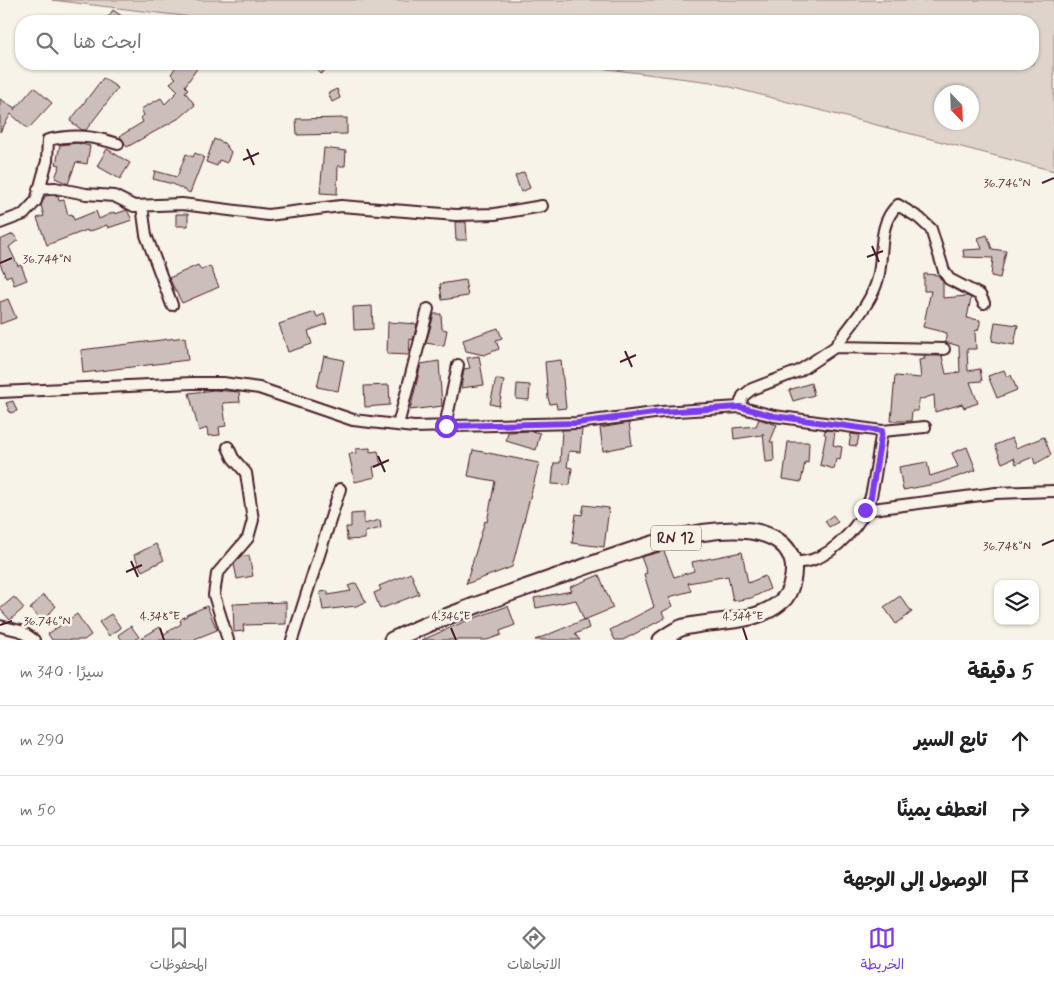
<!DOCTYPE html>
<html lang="ar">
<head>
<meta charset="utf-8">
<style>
  body { margin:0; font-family:Mynerve,"Playpen Sans Arabic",sans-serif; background:#f2f2f2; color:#202124; direction:rtl }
  .controls { position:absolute; right:15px; bottom:15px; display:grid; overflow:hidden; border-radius:10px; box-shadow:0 1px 4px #0004 }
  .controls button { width:45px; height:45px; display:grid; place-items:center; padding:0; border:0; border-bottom:1px solid #e0e0e0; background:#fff; color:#202124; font:25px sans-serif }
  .compass { position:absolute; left:934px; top:85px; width:45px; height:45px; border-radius:50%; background:#fff; box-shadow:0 1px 4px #0004; rotate:157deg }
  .stop { position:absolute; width:15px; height:15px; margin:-11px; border:4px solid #7c3aed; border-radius:50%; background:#fff }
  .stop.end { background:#7c3aed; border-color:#fff; box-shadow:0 1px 5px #0008 }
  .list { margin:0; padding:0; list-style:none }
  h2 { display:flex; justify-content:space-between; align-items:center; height:65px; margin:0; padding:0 20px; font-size:21px }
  h2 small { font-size:16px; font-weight:400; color:#757577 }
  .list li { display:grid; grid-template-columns:32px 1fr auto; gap:15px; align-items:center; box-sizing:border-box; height:70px; padding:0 20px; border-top:1px solid #e0e0e0 }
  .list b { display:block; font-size:19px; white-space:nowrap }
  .list em { font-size:16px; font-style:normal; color:#757577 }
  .icon { flex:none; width:28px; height:28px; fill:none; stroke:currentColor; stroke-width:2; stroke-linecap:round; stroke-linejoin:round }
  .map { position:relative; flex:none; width:1054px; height:640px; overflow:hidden; direction:ltr }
  .search { position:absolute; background:#fff; box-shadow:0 1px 4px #0004; left:15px; right:15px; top:15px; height:55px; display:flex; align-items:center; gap:12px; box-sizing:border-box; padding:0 18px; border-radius:20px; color:#757577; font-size:19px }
  .sheet { height:275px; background:#fff }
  nav { display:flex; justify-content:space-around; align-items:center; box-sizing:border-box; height:70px; border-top:1px solid #e0e0e0; background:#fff; font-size:14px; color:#757577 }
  nav a { display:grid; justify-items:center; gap:2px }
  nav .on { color:#7c3aed }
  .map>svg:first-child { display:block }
  .green { fill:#ded4cc; stroke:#947a7c; fill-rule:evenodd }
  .building { fill:#ccbfb9; stroke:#4a1f2b }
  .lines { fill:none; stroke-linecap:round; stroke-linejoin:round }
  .minor-casing { stroke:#4a1f2b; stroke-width:14 }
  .primary-casing { stroke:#4a1f2b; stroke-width:19 }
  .minor { stroke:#f7f3e8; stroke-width:10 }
  .primary { stroke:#f7f3e8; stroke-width:15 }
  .route { stroke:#7c3aed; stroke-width:6 }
  .ticks { fill:none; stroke:#4a1f2b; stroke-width:2 }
  .labels { text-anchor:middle; stroke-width:5; stroke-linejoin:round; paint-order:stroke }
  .shield { fill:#f7f3e8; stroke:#7e5f64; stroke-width:1 }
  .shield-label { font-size:15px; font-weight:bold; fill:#4a1f2b }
  .ticks-label { font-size:12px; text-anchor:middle; fill:#4a1f2b; stroke:#f7f3e8; stroke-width:5; stroke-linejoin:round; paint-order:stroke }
</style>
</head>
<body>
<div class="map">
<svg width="1054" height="640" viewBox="0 0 1054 640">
  <rect width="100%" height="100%" fill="#f7f3e8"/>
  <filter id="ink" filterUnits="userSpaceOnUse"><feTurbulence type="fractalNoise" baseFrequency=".02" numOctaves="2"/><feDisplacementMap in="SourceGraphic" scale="10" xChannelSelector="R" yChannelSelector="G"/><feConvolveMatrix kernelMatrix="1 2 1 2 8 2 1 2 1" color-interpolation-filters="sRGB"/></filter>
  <g filter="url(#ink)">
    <path class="green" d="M52,0H1054V171L711,82L567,64H1033V21H224ZM942,92H972V122H942Z"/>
    <path class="building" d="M113,10L129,21H105Z
      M178,64H192L198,67L185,86L188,89L185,92L195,105L181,117L127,147L120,136L143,122L141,118L144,115L141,109L161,98L165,104L178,91L170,83L176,78L171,74Z
      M313,64H335L320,74Z
      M103,78L118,88L86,130H82L70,121Z
      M34,87L52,103L28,129L11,114L0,132V99L15,108L14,110Z
      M337,89L340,98L332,102L328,93Z
      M347,118V134L297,135L296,119Z
      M214,139L224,143L231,152L227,163L219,160L217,166L206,162Z
      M77,143L90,146L87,164L76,162L68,184L55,178L60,165L56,164L60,145Z
      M324,148L346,151L345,166H338L337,194L320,193Z
      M107,149L130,163L120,179L97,166Z
      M195,153L204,157L190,193L173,184L153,179L155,171L177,177L186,154L193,157Z
      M524,172L530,188L521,192L515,176Z
      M55,195L58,196L59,201L64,200L68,215L72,214L74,220L96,211L99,219L114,212L115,214L127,210L132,220L108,228L107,225L88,232L87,230L47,245L37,218L44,216L41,205L45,196Z
      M176,214H188V226H176Z
      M455,222H466L467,240H456Z
      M13,234L18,240L9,247L18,266L21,265L27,280L14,285L11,275L6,277L0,264V240Z
      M987,235L992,249L1006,251L1000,278L991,276L993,258L964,257L963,250L982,249L978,238Z
      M198,265L201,270L210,266L219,287L182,303L169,278Z
      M924,274L938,275L943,282V298L967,296L971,298L967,318L980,320V324L978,330L975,331L976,349H967L968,371L980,369L982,381L970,382L978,403L964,408L962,404L935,412L934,395L919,400L918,411H912L911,421H891L895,376L921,378L919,360L925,359L924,356H942L946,374L960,372L959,346L945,342L947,333L923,327L931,291H924Z
      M465,280L468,296L442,300L440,284Z
      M8,299L16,318L0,324V302Z
      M372,306L373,329L354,330L353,307Z
      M315,312L317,317L324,314L327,324L308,331L312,344L288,352L279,324Z
      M434,314H441L442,329L447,330L444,346L426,343Z
      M388,322L417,324L413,340L410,339L409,355L387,354Z
      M995,322L1018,325L1014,345L992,341Z
      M498,328L502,338L496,340L499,349L484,355L466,351L463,340Z
      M185,337L188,360L83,373L81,350Z
      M324,356L344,360L338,391L317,387Z
      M479,356L484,385L461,388L464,369L470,368L467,358Z
      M561,360L566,408L557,409L556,403L550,404L548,398L545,362Z
      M439,361L442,406L410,410L421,364Z
      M1004,370L1007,377L1011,375L1017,390L997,398L988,376Z
      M496,379L504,381L499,406L490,404Z
      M811,383L814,395L793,401L789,390Z
      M517,384L530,385L529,400L516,399Z
      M389,385L390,405L365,407L364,386Z
      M214,390L239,392L240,402L223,403L226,426L219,427L220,435L208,436L207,428L199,431L189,393Z
      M13,401L17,411L10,413L6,403Z
      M759,419L777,425L770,442H773L774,461L766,462L763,433L762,435L734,439L733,428L756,426Z
      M629,423L632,445L603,451L600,428Z
      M582,429L580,452L569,451L567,467L572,468L570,485L552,484L554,463H560L562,430Z
      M825,430L835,431L833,445L842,447L840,460L836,459L834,469L820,465L826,435L824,434Z
      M531,431L540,433L536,450L506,441L508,432Z
      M851,434L859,435L857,446L849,445Z
      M1044,437L1051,455L1035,464L1033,457L1016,464L1014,458L1002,463L995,445L1012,438L1016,448Z
      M788,442H809L808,463L805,462L801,482L783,479Z
      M967,447L976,470L940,483L903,490L899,467L927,462L930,476L958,467L952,453Z
      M370,448V452L378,451L381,465L373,467L375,477L355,482L349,454L356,453V449Z
      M473,450L539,463L512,567L466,584L485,521L487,522L495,481L468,476Z
      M584,505L609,508L604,547L572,543L576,514L582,515Z
      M364,513V524L380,520L381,528L365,532V539L347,540L346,527H351V514Z
      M833,515L838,522L829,527L825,521Z
      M156,544L164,560L142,571L134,555Z
      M664,551L674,577L694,571L692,562L742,552L748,583L765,576L770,589L751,598L733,601L728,576L688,583L691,591L669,597L673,606L662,612L665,618L623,640H615L610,630L654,607L644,574L647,573L641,557Z
      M249,555L253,576L237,579L234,564L241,557Z
      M411,573L419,594L380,609L374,593L381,590L379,586Z
      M599,575L613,608L584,620L576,600L536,608L534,598L572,591L570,587Z
      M356,583L366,602L356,606L323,610L320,592L328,591V595L351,591L348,586Z
      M43,595L56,606L43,621L30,609Z
      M900,596L912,612L896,624L884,607Z
      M14,597L24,608L10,620L0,609Z
      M286,602V624L243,625L244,631L234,632L233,604Z
      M207,606L217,630L192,640H138L160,627L164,634L181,624L180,619L187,616L186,615Z
      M508,606L515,625L500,631L501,635L487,640H422L466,621Z
      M77,614L91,635L84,640H52L48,634Z
      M111,614L121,628L109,636L99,622Z
      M586,619L589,628L575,634L580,640H535Z
      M131,626L139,637L135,640H122L118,635Z"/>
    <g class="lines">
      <defs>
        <path id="minor" d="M38,189L55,188L86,194L114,196L134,206L182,204L268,215L341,206L456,215L495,214L542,206
          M142,206L146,235L172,305
          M0,223L24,214L36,201L47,161L48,140C74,134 93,136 118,144
          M835,347C849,327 872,303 878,278C884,255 877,223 898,205L919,218L931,229L944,271L949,279L980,295L984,303
          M0,392L192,383H223L259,388L353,420L414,427L577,423L662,412L739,407L774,416L882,431L925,427
          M739,407L743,396L752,389L799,371L835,347L944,349
          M398,425L428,309
          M445,426L458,365
          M228,447L233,458L246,473L253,520L248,538L217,574L214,595L228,640
          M865,510L996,493L1054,491
          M792,563C799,562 806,562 812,560C837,552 864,521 871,496C876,475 878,452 882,431
          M0,626L21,631L34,640
          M292,640L340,489"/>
        <path id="primary" d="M392,640C448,614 507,594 565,574C618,555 695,524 751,531C770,534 789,543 793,563C795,575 791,593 782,601C755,625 716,619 684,627C677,629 668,635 661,640"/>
      </defs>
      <use href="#minor" class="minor-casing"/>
      <use href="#primary" class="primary-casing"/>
      <use href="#minor" class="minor"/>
      <use href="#primary" class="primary"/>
    </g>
  </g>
  <g class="lines" filter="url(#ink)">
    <path class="route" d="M446,426L577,423L662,412L740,407L774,416L882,431L871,497L865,510"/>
  </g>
  <path class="ticks" d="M247,149L254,165M243,160L259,153M1042,183L1054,178M872,246L879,262M867,257L883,251M0,263L12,258M625,351L632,367M620,362L636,355M378,456L385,472M373,467L389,460M1042,545L1054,540M131,561L138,577M126,572L142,565M0,625L12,621M160,628L164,640M451,628L456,640M743,628L747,640"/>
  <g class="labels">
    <rect class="shield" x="651" y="525.5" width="50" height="25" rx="4"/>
    <g class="shield-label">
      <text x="676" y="543">RN 12</text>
    </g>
  </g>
  <g class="ticks-label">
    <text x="1007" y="187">36.746°N</text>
    <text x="47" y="263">36.744°N</text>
    <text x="1007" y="550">36.748°N</text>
    <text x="160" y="620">4.348°E</text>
    <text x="451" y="620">4.346°E</text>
    <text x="743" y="620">4.344°E</text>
    <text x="47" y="625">36.746°N</text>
  </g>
</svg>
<div class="controls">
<button><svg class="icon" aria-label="layers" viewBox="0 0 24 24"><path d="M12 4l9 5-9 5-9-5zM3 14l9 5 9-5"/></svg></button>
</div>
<svg class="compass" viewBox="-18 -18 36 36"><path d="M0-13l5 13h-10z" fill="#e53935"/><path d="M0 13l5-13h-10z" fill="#757577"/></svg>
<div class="stop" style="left:446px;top:426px"></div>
<div class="stop end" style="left:865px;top:510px"></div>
<div class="search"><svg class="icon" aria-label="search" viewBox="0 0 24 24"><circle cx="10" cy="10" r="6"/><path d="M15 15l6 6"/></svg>ابحث هنا</div>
</div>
<section class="sheet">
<h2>5 دقيقة<small>سيرًا · 340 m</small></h2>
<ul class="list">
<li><svg class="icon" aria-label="ahead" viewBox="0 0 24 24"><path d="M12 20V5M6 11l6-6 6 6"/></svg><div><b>تابع السير</b></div><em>290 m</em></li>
<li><svg class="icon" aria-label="right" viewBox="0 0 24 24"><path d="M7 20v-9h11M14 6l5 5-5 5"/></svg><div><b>انعطف يمينًا</b></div><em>50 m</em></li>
<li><svg class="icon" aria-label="arrive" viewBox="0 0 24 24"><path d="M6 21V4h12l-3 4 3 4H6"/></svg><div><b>الوصول إلى الوجهة</b></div></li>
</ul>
</section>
<nav>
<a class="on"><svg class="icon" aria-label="map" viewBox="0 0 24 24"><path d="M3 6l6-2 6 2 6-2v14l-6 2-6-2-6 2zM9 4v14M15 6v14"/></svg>الخريطة</a>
<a><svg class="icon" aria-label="directions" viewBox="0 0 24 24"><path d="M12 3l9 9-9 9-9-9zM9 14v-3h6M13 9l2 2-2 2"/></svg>الاتجاهات</a>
<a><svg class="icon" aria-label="saved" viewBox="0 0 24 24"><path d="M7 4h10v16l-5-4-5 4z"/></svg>المحفوظات</a>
</nav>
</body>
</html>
